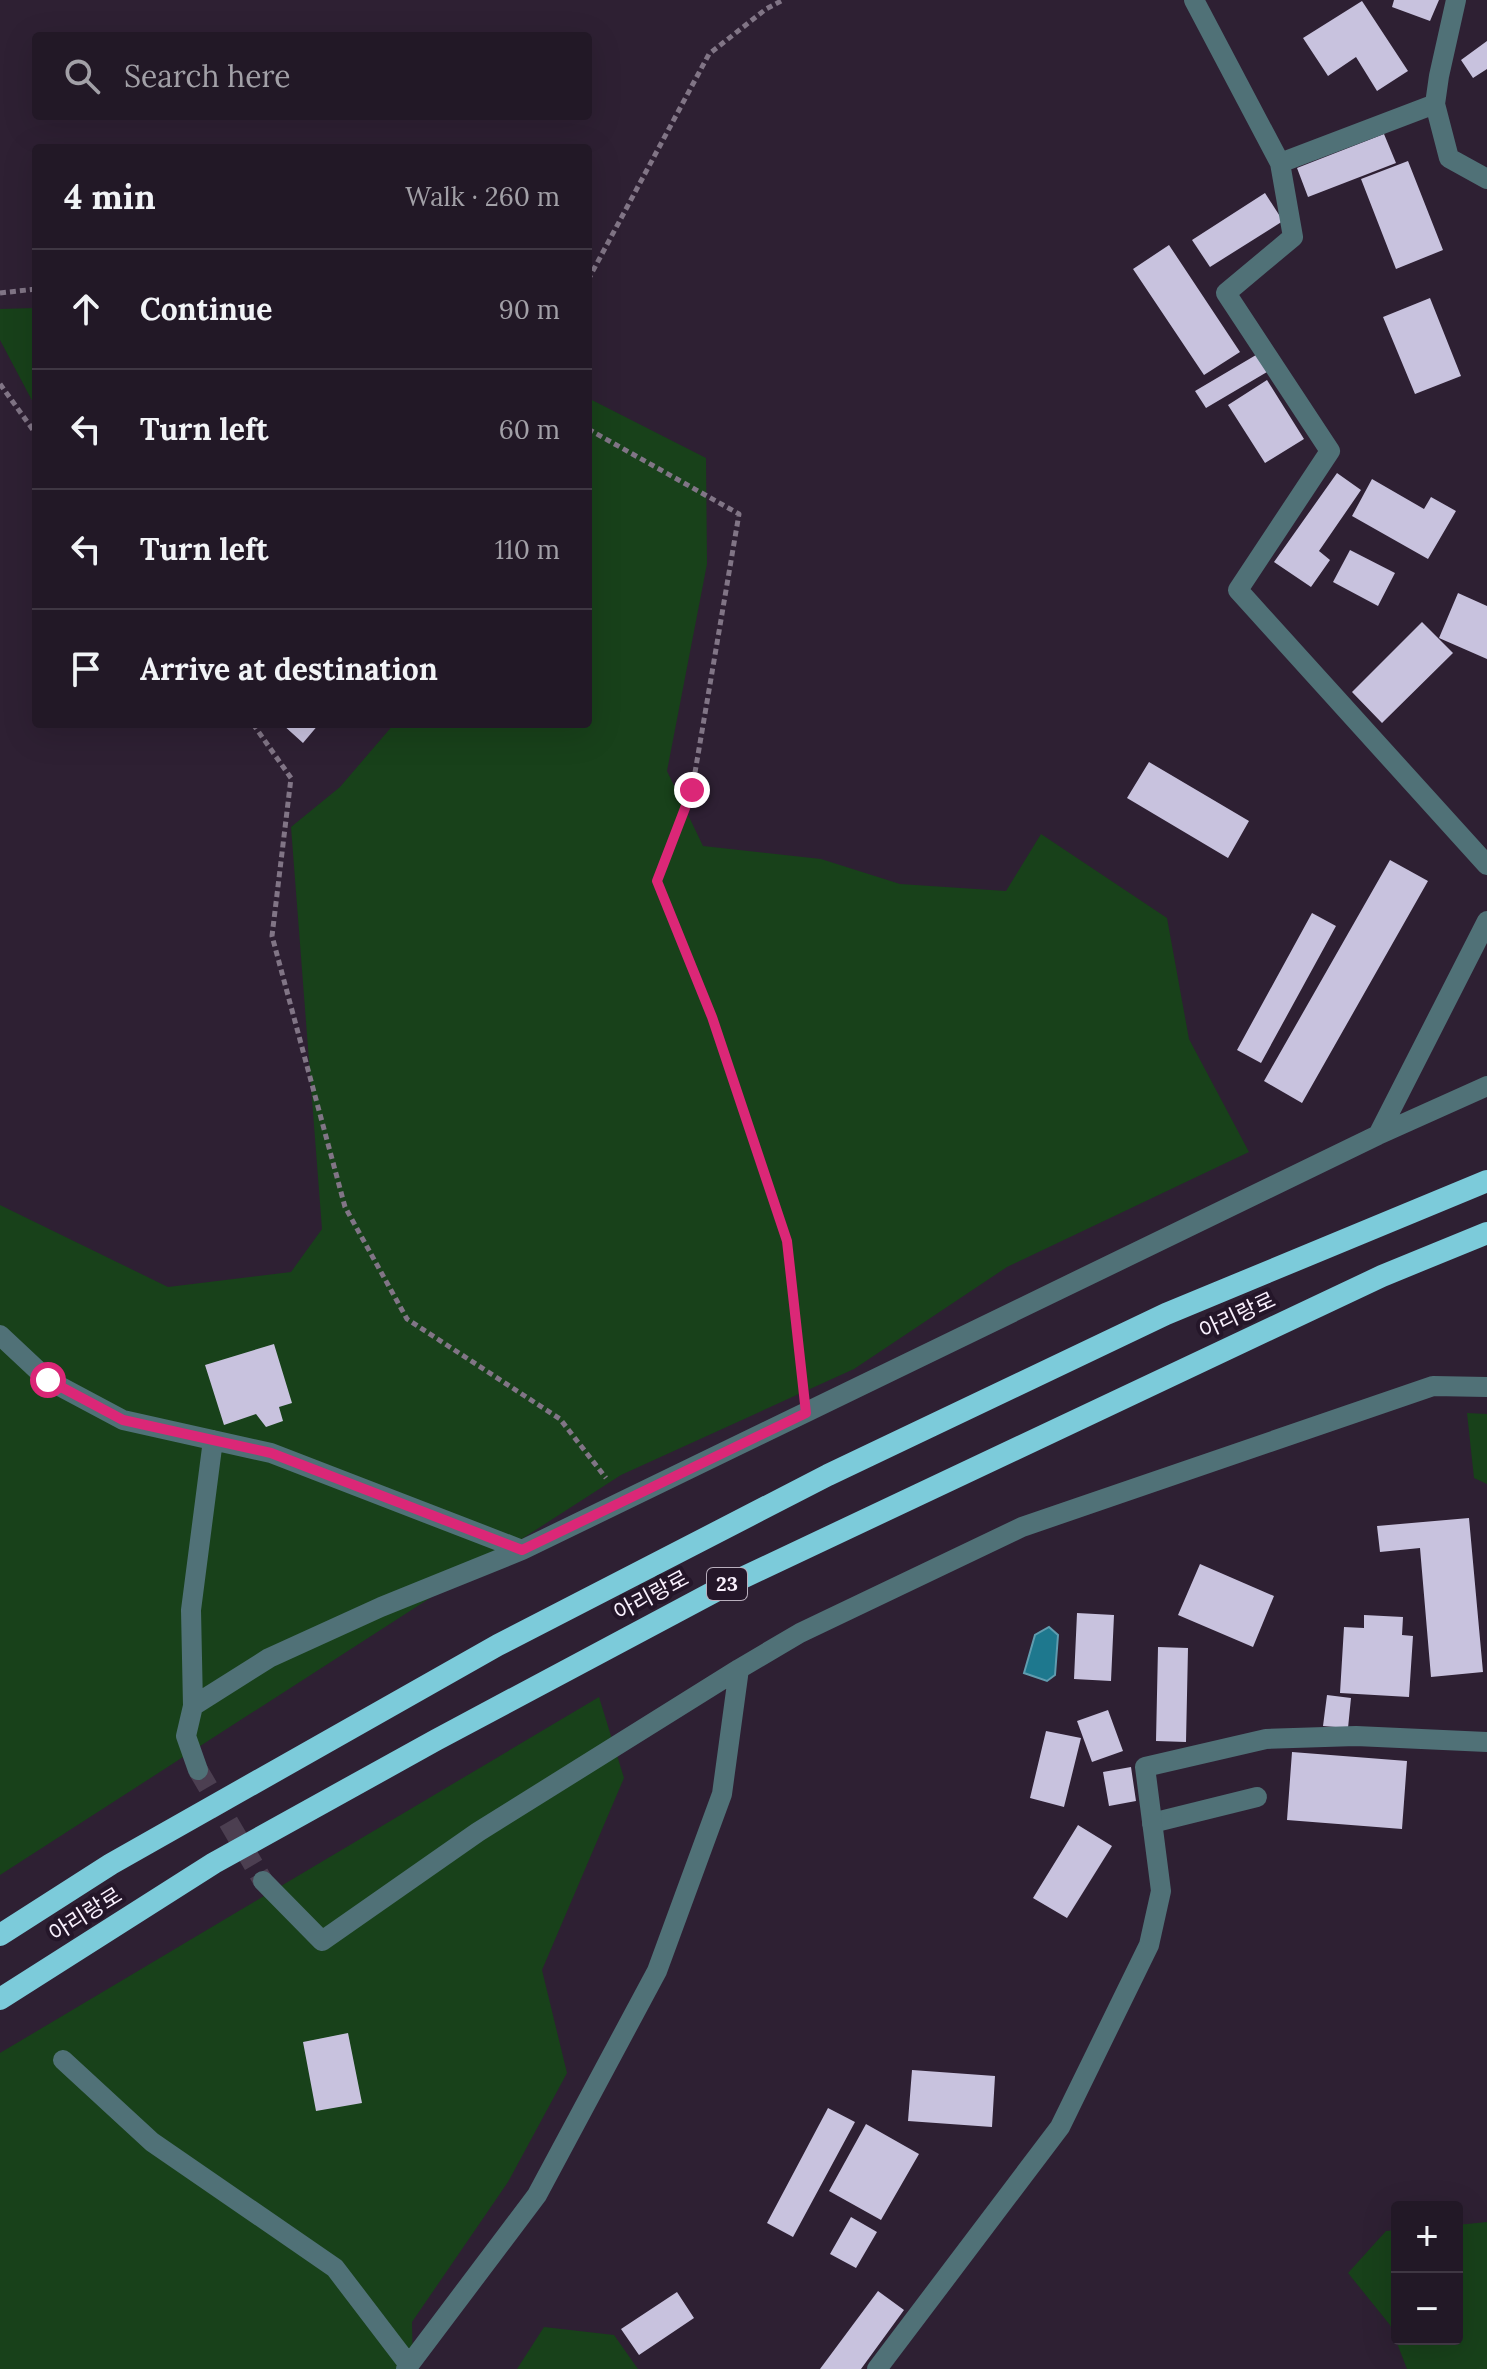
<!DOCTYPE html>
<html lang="en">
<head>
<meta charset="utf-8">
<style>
  body { margin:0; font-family:Lora,"Noto Sans KR",serif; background:#2a212e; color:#f1f3f6 }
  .controls { position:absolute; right:24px; bottom:24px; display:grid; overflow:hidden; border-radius:8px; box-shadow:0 8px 32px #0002 }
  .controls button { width:72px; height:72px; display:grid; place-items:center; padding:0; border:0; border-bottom:2px solid #3f3743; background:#221826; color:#f1f3f6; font:40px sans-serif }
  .stop { position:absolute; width:24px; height:24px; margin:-18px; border:6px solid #db2777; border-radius:50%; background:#fff }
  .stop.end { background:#db2777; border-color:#fff; box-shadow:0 2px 8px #0008 }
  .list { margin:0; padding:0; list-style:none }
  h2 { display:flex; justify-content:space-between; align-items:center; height:104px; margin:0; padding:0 32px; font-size:34px }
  h2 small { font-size:26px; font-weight:400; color:#a2a0a7 }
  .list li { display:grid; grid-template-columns:52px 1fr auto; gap:24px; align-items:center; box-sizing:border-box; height:120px; padding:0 32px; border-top:2px solid #3f3743 }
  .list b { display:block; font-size:30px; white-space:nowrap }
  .list em { font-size:26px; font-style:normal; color:#a2a0a7 }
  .icon { flex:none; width:44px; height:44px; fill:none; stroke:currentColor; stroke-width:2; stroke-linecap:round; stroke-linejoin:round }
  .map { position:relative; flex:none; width:1487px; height:2369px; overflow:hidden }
  .search { position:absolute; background:#221826; box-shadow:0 8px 32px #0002; left:32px; top:32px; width:560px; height:88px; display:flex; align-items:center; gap:20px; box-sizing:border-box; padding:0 28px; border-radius:8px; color:#a2a0a7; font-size:30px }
  .panel { position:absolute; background:#221826; box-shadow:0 8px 32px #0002; left:32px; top:144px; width:560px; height:584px; border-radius:8px }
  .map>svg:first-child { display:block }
  .green { fill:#18411a }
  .water { fill:#1e788e; stroke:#609caf; stroke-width:2 }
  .building { fill:#c8c2de }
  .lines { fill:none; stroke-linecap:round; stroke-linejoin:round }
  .minor-tunnel { stroke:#4c3f51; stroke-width:20; stroke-dasharray:20 10; stroke-linecap:butt }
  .path { stroke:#817586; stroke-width:5; stroke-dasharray:6 4; stroke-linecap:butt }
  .service { stroke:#507177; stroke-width:20 }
  .minor { stroke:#507177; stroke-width:20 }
  .trunk { stroke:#7ccbda; stroke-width:22 }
  .route { stroke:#db2777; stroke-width:10 }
  .labels { text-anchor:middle; stroke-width:8; stroke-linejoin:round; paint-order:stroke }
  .shield { fill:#241629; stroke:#b9afbd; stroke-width:2 }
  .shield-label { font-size:20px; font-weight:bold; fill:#f9f0fd }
  .street-label { font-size:22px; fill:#f9f0fd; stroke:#241629 }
</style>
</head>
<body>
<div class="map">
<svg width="1487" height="2369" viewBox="0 0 1487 2369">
  <rect width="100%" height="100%" fill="#2e2033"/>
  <path class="green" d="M36,308V408L0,340V309Z
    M588,398L706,458L707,564L667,771L703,846L821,859L900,884L1006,891L1041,834L1167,918L1189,1039L1249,1152L1007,1267L854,1369L621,1475L0,1875V1205L168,1287L291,1272L322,1229L291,827L340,787L394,724H588Z
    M1467,1413L1487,1414V1484L1474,1478Z
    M599,1697L624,1778L542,1970L567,2073L508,2182L412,2322L413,2369H0V2053Z
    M1487,2222V2369H1407L1390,2325L1348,2273L1386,2231L1397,2230V2339H1457V2225Z
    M544,2327L614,2335L638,2369H517Z"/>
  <path class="water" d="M1049,1627L1058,1635L1055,1675L1047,1681L1024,1673L1035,1635Z"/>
  <path class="building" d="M1394,0H1439L1430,21L1392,7Z
    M1362,1L1408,71L1377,91L1356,57L1328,76L1303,38Z
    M1487,41V69L1473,78L1461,60Z
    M1384,134L1396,163L1308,197L1297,168Z
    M1408,161L1443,250L1396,269L1361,179Z
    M1265,193L1283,221L1210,267L1192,240Z
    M1169,245L1240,352L1204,375L1133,269Z
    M1430,298L1461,376L1415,394L1383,317Z
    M1256,355L1267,372L1206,408L1195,391Z
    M1267,380L1304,439L1265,463L1228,405Z
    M1337,473L1361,490L1319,551L1330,560L1311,587L1274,562Z
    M1372,479L1424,509L1431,497L1456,511L1428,559L1352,516Z
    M1350,550L1395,573L1378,606L1333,582Z
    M1458,593L1487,606V659L1439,638Z
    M1422,622L1453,653L1382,723L1352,692Z
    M282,724H319L303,743Z
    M1149,762L1249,821L1228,858L1127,798Z
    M1390,860L1428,881L1302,1103L1264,1081Z
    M1312,913L1336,926L1261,1063L1237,1050Z
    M274,1344L292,1403L279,1407L283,1421L266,1427L256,1414L224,1425L205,1365Z
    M1469,1518L1483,1672L1431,1677L1420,1548L1380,1552L1377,1526Z
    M1200,1564L1274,1596L1253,1647L1178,1615Z
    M1077,1613L1114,1615L1111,1681L1074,1679Z
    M1364,1615L1403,1617L1402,1635L1413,1636L1409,1697L1340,1693L1344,1627L1364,1628Z
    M1158,1647L1188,1648L1186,1742L1156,1741Z
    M1327,1695L1351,1698L1348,1728L1323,1726Z
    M1108,1710L1123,1751L1092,1762L1077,1721Z
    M1046,1731L1081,1738L1064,1807L1030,1798Z
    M1292,1752L1407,1761L1402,1829L1287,1820Z
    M1131,1767L1136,1801L1109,1806L1103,1772Z
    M1078,1825L1112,1846L1067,1918L1033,1898Z
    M348,2033L362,2103L316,2111L303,2042Z
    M912,2070L995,2076L992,2127L908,2121Z
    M828,2108L855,2122L793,2237L767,2223Z
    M866,2124L919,2154L881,2220L829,2191Z
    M851,2217L877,2232L856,2268L830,2254Z
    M878,2291L904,2310L861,2369H820Z
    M677,2292L694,2318L639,2355L621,2329Z"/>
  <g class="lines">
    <path class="minor-tunnel" d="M198,1770L263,1881"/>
    <path class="path" d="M588,280L709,54L766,9L783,0
      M0,293L36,289
      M0,384L36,434
      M588,429L739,514L692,790L657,881L712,1017L787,1241L802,1382
      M253,724L291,778L272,936L345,1207L407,1319L560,1419L606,1478"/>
    <path class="service" d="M1152,1823L1257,1797"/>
    <path class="minor" d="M1194,0L1280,163L1293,237L1226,293L1330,451L1238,590L1487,865
      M1435,104L1449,158L1487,179
      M1280,163L1435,104L1439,76L1456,0
      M1378,1135L1487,921
      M0,1335L48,1380L123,1420L271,1453L522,1550L1378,1135L1487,1086
      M193,1706L191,1610L213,1440
      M198,1770L186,1736L193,1706L269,1658L381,1607L522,1550
      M263,1881L322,1941L478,1832L739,1669
      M63,2060L152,2142L335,2268L409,2365
      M406,2369L537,2195L657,1971L722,1794L739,1669L800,1633L1022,1527L1433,1386L1487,1387
      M877,2369L1060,2127L1149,1945L1161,1891L1145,1767L1266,1739L1356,1736L1487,1742"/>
    <path class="trunk" d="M0,1935L111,1864L498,1645L828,1475L1166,1314L1487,1181
      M0,1999L214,1863L436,1740L723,1587L1382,1276L1487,1233"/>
  </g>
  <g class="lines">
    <path class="route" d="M48,1380L123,1420L271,1453L522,1550L806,1413L787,1241L712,1017L657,881L692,790"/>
  </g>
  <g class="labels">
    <rect class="shield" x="707" y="1568" width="40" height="32" rx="6"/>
    <g class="shield-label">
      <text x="727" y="1591">23</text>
    </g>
    <g class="street-label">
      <text transform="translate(1237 1315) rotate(-25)" y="8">아리랑로</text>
      <text transform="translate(651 1595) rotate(-28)" y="8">아리랑로</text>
      <text transform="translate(85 1914) rotate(-32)" y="8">아리랑로</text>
    </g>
  </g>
</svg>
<div class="controls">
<button>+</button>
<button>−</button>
</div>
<div class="stop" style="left:48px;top:1380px"></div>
<div class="stop end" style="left:692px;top:790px"></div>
<div class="search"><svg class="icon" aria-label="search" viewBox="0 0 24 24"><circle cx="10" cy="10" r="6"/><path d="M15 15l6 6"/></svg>Search here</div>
<section class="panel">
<h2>4 min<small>Walk · 260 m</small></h2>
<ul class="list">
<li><svg class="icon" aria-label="ahead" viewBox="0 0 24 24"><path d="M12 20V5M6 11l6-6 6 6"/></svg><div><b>Continue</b></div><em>90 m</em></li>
<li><svg class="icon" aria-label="left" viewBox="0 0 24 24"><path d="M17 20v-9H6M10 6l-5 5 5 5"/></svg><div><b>Turn left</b></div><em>60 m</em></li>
<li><svg class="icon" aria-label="left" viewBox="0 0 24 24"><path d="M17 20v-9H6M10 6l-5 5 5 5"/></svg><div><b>Turn left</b></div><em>110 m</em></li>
<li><svg class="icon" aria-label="arrive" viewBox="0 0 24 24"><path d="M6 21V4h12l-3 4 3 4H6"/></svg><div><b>Arrive at destination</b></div></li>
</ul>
</section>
</div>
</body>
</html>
